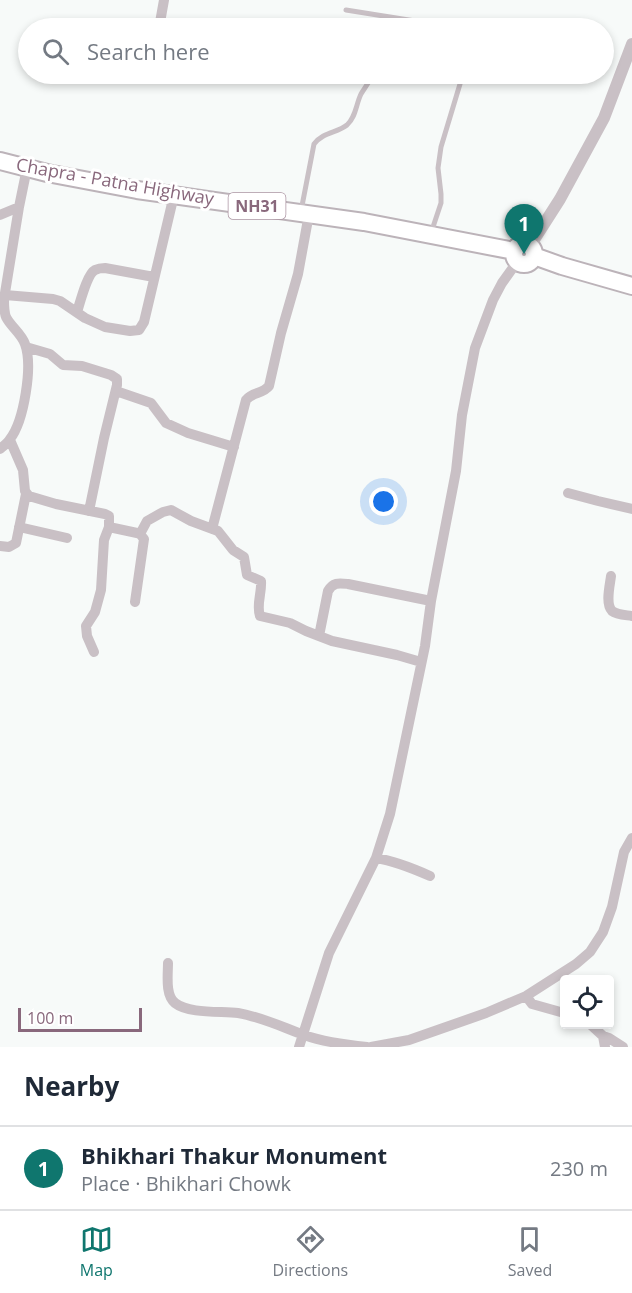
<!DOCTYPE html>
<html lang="en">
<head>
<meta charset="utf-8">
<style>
  body { margin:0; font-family:"Open Sans",sans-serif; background:#f2f2f3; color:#1f2937 }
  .controls { position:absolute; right:18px; bottom:18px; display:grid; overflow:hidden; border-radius:6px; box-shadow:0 3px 9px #0003 }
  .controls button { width:54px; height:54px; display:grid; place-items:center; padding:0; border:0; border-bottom:2px solid #e0e1e3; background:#fff; color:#1f2937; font:30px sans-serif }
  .scale { position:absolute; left:18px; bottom:15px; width:124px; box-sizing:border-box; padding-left:6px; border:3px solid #89687c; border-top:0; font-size:16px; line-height:21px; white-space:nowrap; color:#89687c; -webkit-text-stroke:4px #fff; paint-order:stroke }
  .you { position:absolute; left:384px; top:502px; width:21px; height:21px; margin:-15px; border:4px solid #fff; border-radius:50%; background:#1a73e8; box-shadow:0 0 0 9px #1a73e833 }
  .badge { display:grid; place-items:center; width:39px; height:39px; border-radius:50%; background:#0f766e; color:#fff; font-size:20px; font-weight:700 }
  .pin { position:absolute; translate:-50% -50px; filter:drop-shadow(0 2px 3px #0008) }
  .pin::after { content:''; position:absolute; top:32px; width:21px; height:18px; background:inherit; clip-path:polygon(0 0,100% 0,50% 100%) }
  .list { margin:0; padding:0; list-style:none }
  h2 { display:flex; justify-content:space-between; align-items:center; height:78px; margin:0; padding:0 24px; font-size:26px }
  h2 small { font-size:20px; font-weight:400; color:#747a83 }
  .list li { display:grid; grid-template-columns:39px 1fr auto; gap:18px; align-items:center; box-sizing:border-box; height:84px; padding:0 24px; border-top:2px solid #e0e1e3 }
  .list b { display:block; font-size:22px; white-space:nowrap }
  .list p { margin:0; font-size:20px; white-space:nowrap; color:#747a83 }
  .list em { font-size:20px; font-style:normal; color:#747a83 }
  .icon { flex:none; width:33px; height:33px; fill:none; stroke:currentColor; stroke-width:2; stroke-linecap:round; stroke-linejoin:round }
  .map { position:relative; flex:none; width:632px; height:1047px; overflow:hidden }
  .search { position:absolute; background:#fff; box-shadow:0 3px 9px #0003; left:18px; right:18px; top:18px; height:66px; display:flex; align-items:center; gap:15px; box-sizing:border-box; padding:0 21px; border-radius:33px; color:#747a83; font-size:22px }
  .sheet { height:162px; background:#fff }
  nav { display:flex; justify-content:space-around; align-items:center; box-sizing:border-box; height:84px; border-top:2px solid #e0e1e3; background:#fff; font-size:16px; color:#747a83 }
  nav a { display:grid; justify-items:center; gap:3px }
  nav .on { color:#0f766e }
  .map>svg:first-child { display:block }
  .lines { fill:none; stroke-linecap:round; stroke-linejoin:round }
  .trunk-casing { stroke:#bcb3b9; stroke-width:20 }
  .service { stroke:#c9c0c5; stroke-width:5 }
  .minor { stroke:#c9c0c5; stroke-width:10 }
  .tertiary { stroke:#c9c0c5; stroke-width:12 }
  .trunk { stroke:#fff; stroke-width:16 }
  .labels { text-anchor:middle; stroke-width:6; stroke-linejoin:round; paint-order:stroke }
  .shield { fill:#fff; stroke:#ac95a3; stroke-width:1.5 }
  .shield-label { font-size:16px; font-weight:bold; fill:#89687c }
  .street-label { font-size:18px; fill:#89687c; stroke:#fff }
</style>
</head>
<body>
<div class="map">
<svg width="632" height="1047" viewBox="0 0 632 1047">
  <rect width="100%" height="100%" fill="#f7faf9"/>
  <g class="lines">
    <defs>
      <path id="trunk" d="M0,161L47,173L137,190L364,222L514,251
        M514 254a10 10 0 1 1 20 0a10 10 0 1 1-20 0Z
        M534,256L562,266L632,286"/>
    </defs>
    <use href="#trunk" class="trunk-casing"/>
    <path class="service" d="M346,10L459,28
      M301,211L314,144C323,132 337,133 347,125C356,117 356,104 361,94C365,87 370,81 373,74
      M431,233L441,203V194L438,168L441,147L463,74"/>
    <path class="minor" d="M159,28L164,0
      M0,215L19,207
      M5,295L53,299L60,301L85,318L105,327L130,331L139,330L144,322L174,195
      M77,312C80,303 87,274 95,270C99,268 101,268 105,268L154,277
      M26,347L50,354L63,365L82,366L111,375L117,379V385L104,438L89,511
      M116,391L151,403L166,423L188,433L234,447
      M10,440L23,470L25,491L29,496L56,504L105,514L109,516V527L104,540L101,590L95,612L86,626L87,636L94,652
      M0,449C3,446 8,443 10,439C24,421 33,366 25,344C21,333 11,327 6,317C4,312 4,305 4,299L19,207L27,168
      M568,493L598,501L632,509
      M19,527L67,538
      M109,527L137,533L140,534L144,539L135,602
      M212,529L246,400C252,392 263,394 269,386L281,333L298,274L309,214
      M140,534L147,521L163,512L171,510L191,521L218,531L233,550L244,557L247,575L261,581C262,593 256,605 260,616L290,623L306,631L332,641L397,655L421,662
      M0,546L9,547L16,543L26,494
      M611,576C610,585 605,604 612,611C617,615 626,615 632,616
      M319,636L328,591C333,582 339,583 348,584L431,601
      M376,858C395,861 412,868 430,876
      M168,963C168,975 165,995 175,1003C189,1014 221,1011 238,1013C262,1017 282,1027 304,1035C324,1042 346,1045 367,1047
      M526,996L532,1004L564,1013
      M590,1024L603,1036L605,1047
      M603,1036L609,1038L623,1047
      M299,1047L329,953L376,858L390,814L425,646L431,601L456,471L462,415L475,348L493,300L502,283L517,262
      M371,1047L409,1040L486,1013L526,996L576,964L590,952L603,932L612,907L624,852L632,838"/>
    <path class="tertiary" d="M530,246L560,199L604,118L632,44"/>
    <use href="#trunk" class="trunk"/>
  </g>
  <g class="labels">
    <rect class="shield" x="228.5" y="193" width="57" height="26" rx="4.5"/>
    <g class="shield-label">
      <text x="257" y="212">NH31</text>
    </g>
    <g class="street-label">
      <text transform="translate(115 182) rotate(10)" y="6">Chapra - Patna Highway</text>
    </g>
  </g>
</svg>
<div class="controls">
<button><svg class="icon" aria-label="locate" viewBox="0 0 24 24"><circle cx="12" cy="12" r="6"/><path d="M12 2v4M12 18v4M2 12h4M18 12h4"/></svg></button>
</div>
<div class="scale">100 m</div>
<div class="you"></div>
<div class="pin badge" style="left:524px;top:254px">1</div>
<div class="search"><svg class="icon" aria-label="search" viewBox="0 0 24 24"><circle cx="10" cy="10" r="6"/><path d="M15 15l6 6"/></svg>Search here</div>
</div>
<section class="sheet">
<h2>Nearby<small></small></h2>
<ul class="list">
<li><span class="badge">1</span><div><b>Bhikhari Thakur Monument</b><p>Place · Bhikhari Chowk</p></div><em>230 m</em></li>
</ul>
</section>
<nav>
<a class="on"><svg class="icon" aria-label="map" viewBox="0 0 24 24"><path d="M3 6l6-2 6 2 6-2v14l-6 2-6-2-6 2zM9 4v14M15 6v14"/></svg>Map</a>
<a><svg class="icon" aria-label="directions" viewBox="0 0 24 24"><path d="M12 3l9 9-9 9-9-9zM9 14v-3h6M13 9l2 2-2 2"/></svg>Directions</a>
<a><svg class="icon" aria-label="saved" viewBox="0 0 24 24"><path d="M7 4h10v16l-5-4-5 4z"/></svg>Saved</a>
</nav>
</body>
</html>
